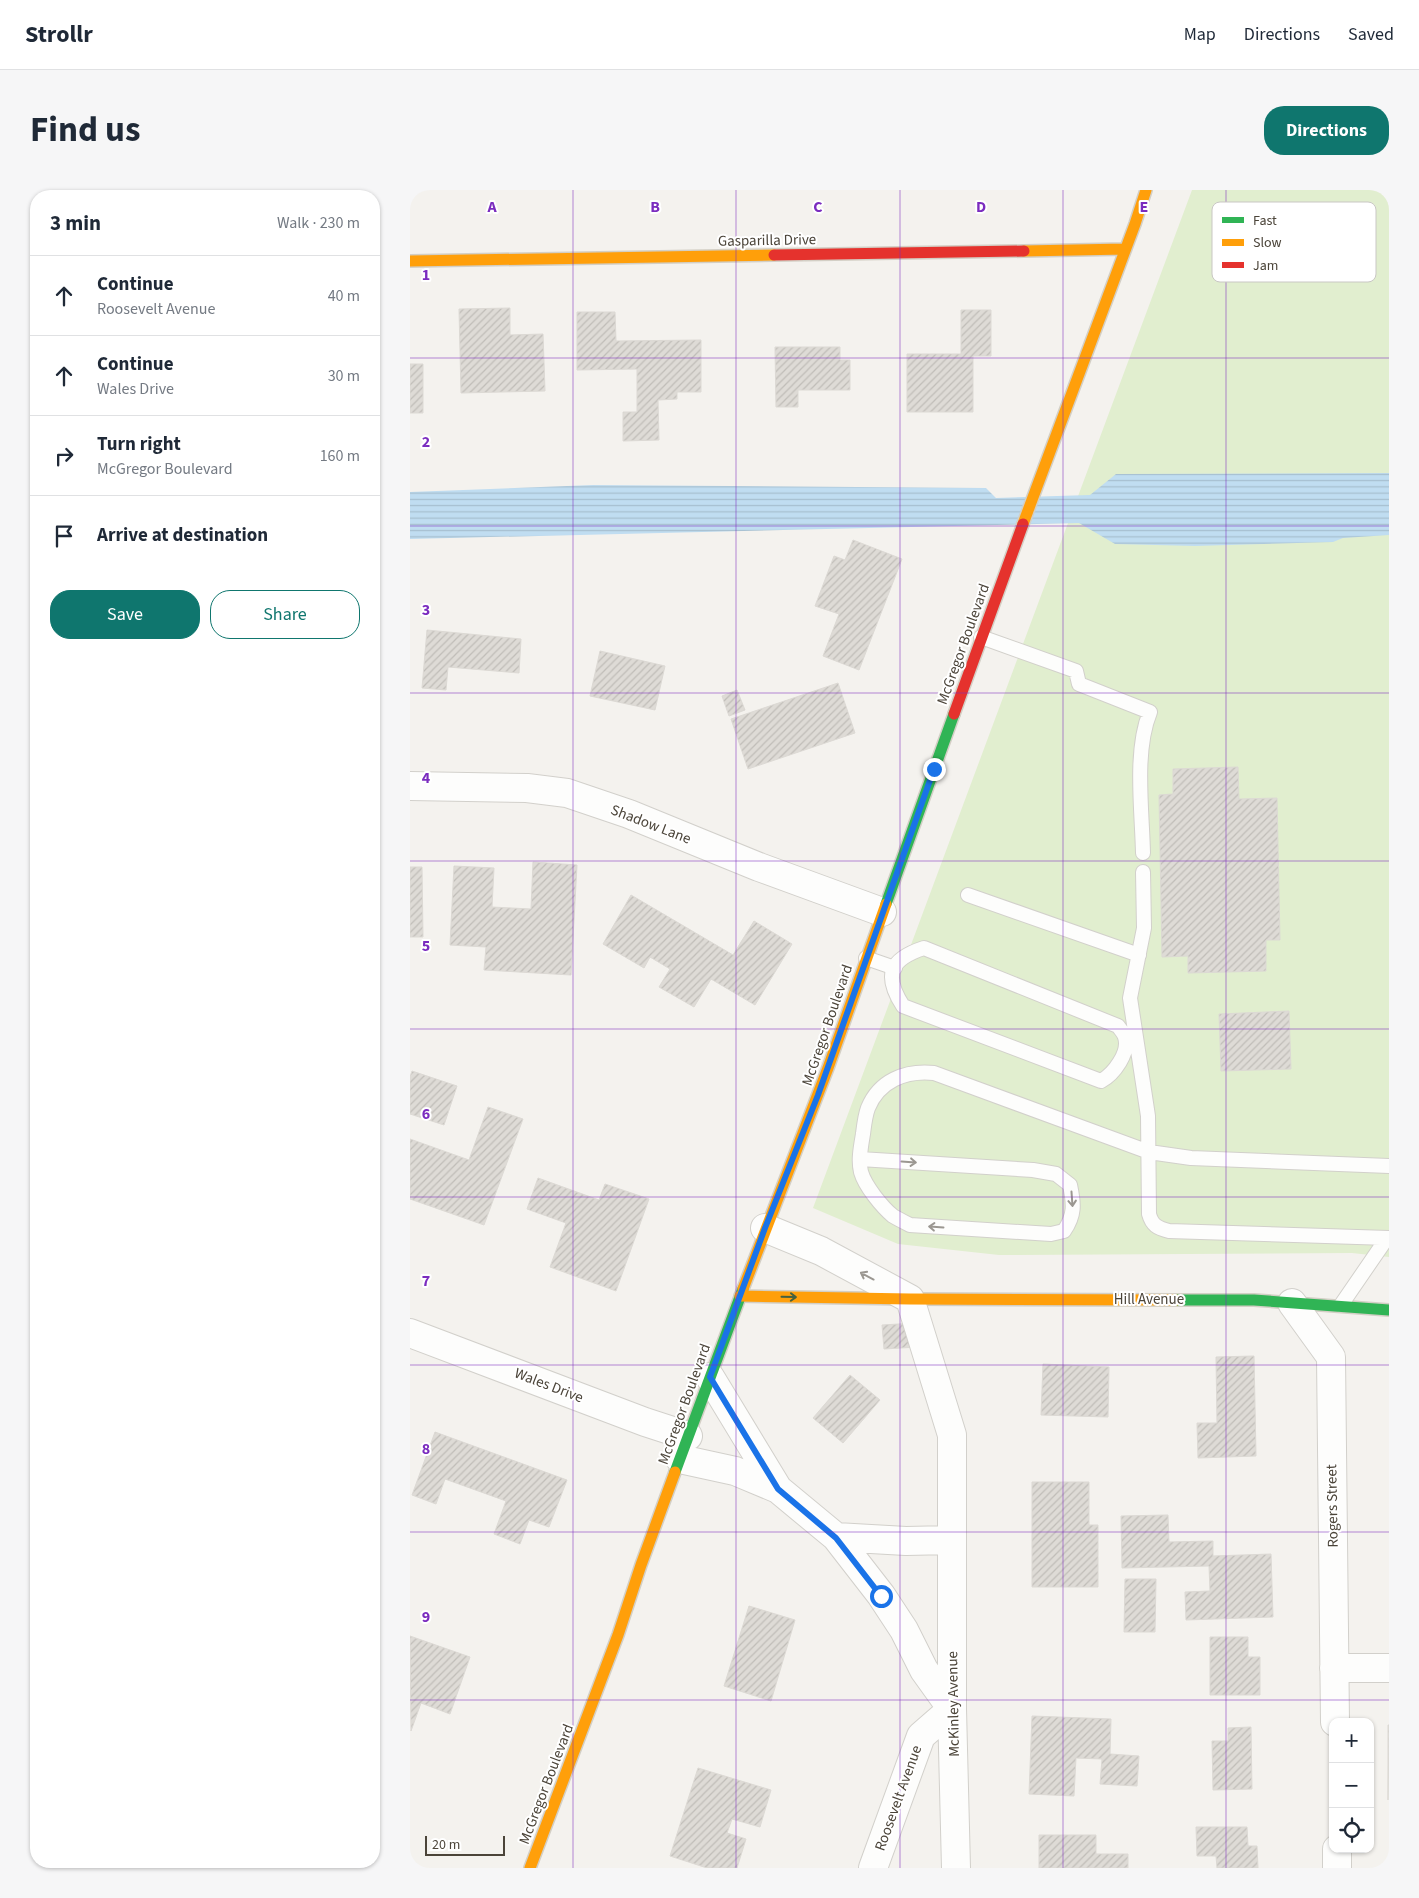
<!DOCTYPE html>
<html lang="en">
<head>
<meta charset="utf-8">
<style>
  body { margin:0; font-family:"Source Sans 3",sans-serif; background:#f6f6f7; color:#1f2937 }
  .controls { position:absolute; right:15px; bottom:15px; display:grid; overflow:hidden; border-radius:10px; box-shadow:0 1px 4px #0004 }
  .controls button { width:45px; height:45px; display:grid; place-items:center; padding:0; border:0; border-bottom:1px solid #e0e1e3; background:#fff; color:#1f2937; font:25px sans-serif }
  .scale { position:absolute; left:15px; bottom:12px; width:80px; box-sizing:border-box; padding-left:5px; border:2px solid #4b4439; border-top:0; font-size:14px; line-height:18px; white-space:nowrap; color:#4b4439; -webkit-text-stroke:4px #fff; paint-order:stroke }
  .stop { position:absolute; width:15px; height:15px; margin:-11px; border:4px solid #1a73e8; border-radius:50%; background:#fff }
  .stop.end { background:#1a73e8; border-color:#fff; box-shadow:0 1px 5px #0008 }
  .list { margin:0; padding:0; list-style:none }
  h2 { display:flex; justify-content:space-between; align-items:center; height:65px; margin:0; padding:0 20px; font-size:21px }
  h2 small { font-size:16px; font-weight:400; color:#747a83 }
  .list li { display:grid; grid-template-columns:32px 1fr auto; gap:15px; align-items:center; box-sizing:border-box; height:80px; padding:0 20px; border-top:1px solid #e0e1e3 }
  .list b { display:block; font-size:19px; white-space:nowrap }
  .list p { margin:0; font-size:16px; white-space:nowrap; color:#747a83 }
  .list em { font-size:16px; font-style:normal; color:#747a83 }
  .actions { display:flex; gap:10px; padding:15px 20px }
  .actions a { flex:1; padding:11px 0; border:1px solid #0f766e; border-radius:20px; text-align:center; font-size:18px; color:#0f766e }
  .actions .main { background:#0f766e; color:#fff }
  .icon { flex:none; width:28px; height:28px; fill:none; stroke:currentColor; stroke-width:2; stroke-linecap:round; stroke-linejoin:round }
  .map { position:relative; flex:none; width:979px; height:1678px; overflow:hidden; border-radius:20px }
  header { display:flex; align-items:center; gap:30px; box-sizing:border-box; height:70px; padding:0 25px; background:#fff; border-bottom:1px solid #e0e1e3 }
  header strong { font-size:24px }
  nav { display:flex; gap:28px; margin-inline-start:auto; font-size:18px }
  .intro { display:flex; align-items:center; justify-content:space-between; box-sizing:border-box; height:120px; padding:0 30px }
  h1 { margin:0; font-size:35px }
  .button { padding:12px 22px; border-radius:20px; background:#0f766e; color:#fff; font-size:18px; font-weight:700 }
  main { display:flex; gap:30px; padding:0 30px }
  aside { flex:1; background:#fff; border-radius:20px; box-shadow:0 1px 4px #0004 }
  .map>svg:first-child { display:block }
  .green { fill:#e1eecf }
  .water { fill:url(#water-rules) }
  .building { fill:url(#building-hatch); stroke:#dcd9d4 }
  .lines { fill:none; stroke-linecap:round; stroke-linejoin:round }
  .lane-casing { stroke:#d2d0cb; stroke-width:16 }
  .street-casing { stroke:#d2d0cb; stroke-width:30 }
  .fast-casing { stroke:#d3cfc5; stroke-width:14 }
  .slow-casing { stroke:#d3cfc5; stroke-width:14 }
  .jam-casing { stroke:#d3cfc5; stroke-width:14 }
  .lane { stroke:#fdfdfc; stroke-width:14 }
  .street { stroke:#fdfdfc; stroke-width:28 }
  .fast { stroke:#30b455; stroke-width:11 }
  .slow { stroke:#ff9f0a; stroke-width:11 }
  .jam { stroke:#e5322d; stroke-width:11 }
  .oneway { stroke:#9b9791 }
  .oneway2 { stroke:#446040 }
  .route { stroke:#1a73e8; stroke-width:6 }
  .grid { fill:none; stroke:#7b2cbf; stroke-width:1; stroke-opacity:0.55 }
  .labels { text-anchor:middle; stroke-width:4; stroke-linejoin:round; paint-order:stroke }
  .street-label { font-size:15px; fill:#4b4439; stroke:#fff }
  .key { fill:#fff; stroke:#c9c7c4; stroke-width:1 }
  .key-label { font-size:14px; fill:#4b4439 }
  .grid-label { font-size:16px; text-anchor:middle; font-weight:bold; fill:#7b2cbf; stroke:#fff; stroke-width:4; stroke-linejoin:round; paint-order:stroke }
</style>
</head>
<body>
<header>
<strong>Strollr</strong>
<nav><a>Map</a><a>Directions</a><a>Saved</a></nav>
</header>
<div class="intro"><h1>Find us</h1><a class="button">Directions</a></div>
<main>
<aside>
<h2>3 min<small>Walk · 230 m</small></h2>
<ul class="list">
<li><svg class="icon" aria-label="ahead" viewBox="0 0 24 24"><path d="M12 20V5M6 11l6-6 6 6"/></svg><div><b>Continue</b><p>Roosevelt Avenue</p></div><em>40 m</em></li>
<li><svg class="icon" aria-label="ahead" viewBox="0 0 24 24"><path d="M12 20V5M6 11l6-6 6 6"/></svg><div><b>Continue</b><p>Wales Drive</p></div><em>30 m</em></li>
<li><svg class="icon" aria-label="right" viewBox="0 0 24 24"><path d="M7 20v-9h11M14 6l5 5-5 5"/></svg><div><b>Turn right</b><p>McGregor Boulevard</p></div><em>160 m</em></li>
<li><svg class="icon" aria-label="arrive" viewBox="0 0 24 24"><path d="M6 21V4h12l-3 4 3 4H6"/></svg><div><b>Arrive at destination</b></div></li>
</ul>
<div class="actions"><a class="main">Save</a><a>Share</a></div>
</aside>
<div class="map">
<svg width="979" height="1678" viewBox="0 0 979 1678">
  <defs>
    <pattern id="water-rules" width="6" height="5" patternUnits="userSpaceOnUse" patternTransform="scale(1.25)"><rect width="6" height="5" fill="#c0ddf1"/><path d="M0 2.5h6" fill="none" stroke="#a6bfcf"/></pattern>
    <pattern id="building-hatch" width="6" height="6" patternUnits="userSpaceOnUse" patternTransform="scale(1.25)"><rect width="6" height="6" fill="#dedbd6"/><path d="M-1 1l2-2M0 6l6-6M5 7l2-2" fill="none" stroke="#c0bdb8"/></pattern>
  </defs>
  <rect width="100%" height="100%" fill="#f4f2ee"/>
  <path class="green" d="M782,0H979V1067L942,1063L589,1065L488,1054L403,1018Z"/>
  <path class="water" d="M979,283V345L933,348L923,352L785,356L705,354L669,333L0,349V302L183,295L576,298L586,308L680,305L706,284Z"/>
  <path class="building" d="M100,118V145L133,144L135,201L51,203L49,119Z
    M551,120H581V166H563V222H497V164H551Z
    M167,122H205L206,151L291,150V202H267V209L248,210L249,250L213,251V222H227V179L167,180Z
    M365,157H430V170H440V200H388V217H366Z
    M0,174H13V223H0Z
    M443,350L492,369L449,480L413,466L429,424L405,416L424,366L435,370Z
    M17,440L111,449L109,483L38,477L36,500L12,498Z
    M190,461L255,476L245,520L180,506Z
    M428,493L445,543L338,579L321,529Z
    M327,500L335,520L319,526L312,506Z
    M828,577L829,609L867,608L870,750H856V781L778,783V766L752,767L749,605L763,604V579Z
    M123,672L167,675L161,785L74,780L76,757L40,755L44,676L84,678L82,717L121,719Z
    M0,677H12L13,747H0Z
    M221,705L323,765L344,731L382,754L345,815L301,789L284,817L249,797L260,779L240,767L234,778L193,754Z
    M879,821L881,879L811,881L809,824Z
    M2,881L47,896L34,935L0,924V887Z
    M78,917L113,929L74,1035L0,1009V949L59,970Z
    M128,988L189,1010L195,994L239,1009L206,1101L140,1077L156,1033L117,1019Z
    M506,1133L507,1157L474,1159L472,1135Z
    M844,1166L846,1266L788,1268L787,1233H807L806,1167Z
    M633,1174L699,1177L698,1227L631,1225Z
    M440,1185L470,1210L433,1253L403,1228Z
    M25,1242L157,1290L139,1337L119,1330L110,1354L84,1344L96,1311L35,1289L26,1314L2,1305Z
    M622,1292H679V1335H688V1397H622Z
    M758,1325L759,1352L803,1351V1366L861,1364L863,1427L776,1430L775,1402L800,1401L799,1376L712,1378L711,1326Z
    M715,1389H746L745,1442H714Z
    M339,1416L385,1430L361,1511L314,1496Z
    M0,1446L60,1467L40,1524L11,1513L1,1541Z
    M800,1447H838V1467H850V1505H800Z
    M622,1526L701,1529L700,1564L729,1566L727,1596L690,1594L692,1569L666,1568L664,1606L619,1604Z
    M978,1535H979L978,1610Z
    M841,1537L842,1599L803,1600L802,1551H818V1538Z
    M288,1578L361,1600L350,1637L322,1629L317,1643L336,1649L327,1678H297L260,1666Z
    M786,1637H837L838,1656H847L848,1678H807L806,1666H787Z
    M629,1645H686V1664H718V1678H629Z"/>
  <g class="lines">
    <defs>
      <path id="lane" d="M571,447L666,481L669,494L740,522C724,561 732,619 733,663
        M733,682L734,738L720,808L738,926L739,1024C742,1035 747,1038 759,1041L979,1048
        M558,705L729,765
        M514,758L708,836C710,839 714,843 715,847C720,862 704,884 691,891L493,816C473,785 480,769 514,758Z
        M456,768L485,778
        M450,969L623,980L646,984L660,995C664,1014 665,1025 654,1041L641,1044L500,1035C494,1032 488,1029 483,1026C472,1017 455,996 451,982C448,970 451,956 453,944C454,936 455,926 458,918C469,891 495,880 524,883L739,962L781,968L979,976
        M931,1115L977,1048"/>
      <path id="street" d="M0,596L117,598L157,603L219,624L349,677L472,722
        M355,1038L411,1061L500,1109L542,1245V1519L546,1678
        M882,1113L921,1167L925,1532
        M0,1143L235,1232L278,1246
        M300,1187L368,1299
        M270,1269L325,1281L368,1299L426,1347L471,1405L494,1440L514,1480L542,1519L511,1546L463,1678
        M426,1347L496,1351L541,1350
        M924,1478H979
        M927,1659V1678"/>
      <path id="fast" d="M476,714L544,524
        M766,1110H844L979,1120
        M265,1282L333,1099"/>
      <path id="slow" d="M614,61L715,59
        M0,71L364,65
        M613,334L725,34L736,0
        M333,1099L418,878L476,714
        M330,1106L500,1109L766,1110
        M120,1678L208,1445L231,1375L265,1282"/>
      <path id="jam" d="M364,65L614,61
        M544,524L613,334"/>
    </defs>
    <use href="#lane" class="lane-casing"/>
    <use href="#street" class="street-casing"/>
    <use href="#fast" class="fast-casing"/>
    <use href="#slow" class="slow-casing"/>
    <use href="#jam" class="jam-casing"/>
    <use href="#lane" class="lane"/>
    <use href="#street" class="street"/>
    <use href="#fast" class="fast"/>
    <use href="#slow" class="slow"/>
    <use href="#jam" class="jam"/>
  </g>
  <defs><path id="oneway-shaft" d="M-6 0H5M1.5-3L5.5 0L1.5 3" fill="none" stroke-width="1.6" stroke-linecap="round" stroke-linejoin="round" transform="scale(1.25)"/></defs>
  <g class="oneway">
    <use href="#oneway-shaft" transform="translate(499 972) rotate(4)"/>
    <use href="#oneway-shaft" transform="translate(662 1009) rotate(86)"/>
    <use href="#oneway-shaft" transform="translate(526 1037) rotate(-176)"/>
    <use href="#oneway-shaft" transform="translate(457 1086) rotate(-152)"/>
  </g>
  <use class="oneway2" href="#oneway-shaft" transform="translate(379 1107) rotate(1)"/>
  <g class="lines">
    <path class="route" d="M471,1406L426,1348L368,1299L300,1187L355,1038L408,905L524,579"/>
  </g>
  <path class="grid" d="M163,0V1678M326,0V1678M490,0V1678M653,0V1678M816,0V1678M0,168H979M0,336H979M0,503H979M0,671H979M0,839H979M0,1007H979M0,1175H979M0,1342H979M0,1510H979"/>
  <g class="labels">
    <g class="street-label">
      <text transform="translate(357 50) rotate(-1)" y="5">Gasparilla Drive</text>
      <text transform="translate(553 454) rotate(-70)" y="5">McGregor Boulevard</text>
      <text transform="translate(241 634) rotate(21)" y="5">Shadow Lane</text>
      <text transform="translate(417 835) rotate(-71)" y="5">McGregor Boulevard</text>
      <text x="739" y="1114">Hill Avenue</text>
      <text transform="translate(139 1195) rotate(21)" y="5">Wales Drive</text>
      <text transform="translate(274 1214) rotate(-70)" y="5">McGregor Boulevard</text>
      <text transform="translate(922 1316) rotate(-91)" y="5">Rogers Street</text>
      <text transform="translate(543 1514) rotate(-91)" y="5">McKinley Avenue</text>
      <text transform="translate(136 1594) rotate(-69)" y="5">McGregor Boulevard</text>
      <text transform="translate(488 1608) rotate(-70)" y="5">Roosevelt Avenue</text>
    </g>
  </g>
  <rect x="802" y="12" width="164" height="80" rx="8" class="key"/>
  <rect x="812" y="27" width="22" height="6" fill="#30b455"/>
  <rect x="812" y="49" width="22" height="7" fill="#ff9f0a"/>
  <rect x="812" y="72" width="22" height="6" fill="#e5322d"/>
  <g class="key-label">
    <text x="843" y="35">Fast</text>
    <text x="843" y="57">Slow</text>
    <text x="843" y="80">Jam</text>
  </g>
  <g class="grid-label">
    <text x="82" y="22">A</text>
    <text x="245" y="22">B</text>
    <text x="408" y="22">C</text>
    <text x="571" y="22">D</text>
    <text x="734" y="22">E</text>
    <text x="16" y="90">1</text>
    <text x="16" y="257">2</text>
    <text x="16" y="425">3</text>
    <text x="16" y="593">4</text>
    <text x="16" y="761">5</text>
    <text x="16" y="929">6</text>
    <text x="16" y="1096">7</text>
    <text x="16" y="1264">8</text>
    <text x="16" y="1432">9</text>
  </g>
</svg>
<div class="controls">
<button>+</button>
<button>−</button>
<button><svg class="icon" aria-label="locate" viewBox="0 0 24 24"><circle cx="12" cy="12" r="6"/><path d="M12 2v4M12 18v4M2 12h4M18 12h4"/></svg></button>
</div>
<div class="scale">20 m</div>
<div class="stop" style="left:471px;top:1406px"></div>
<div class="stop end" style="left:524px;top:579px"></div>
</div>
</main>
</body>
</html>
